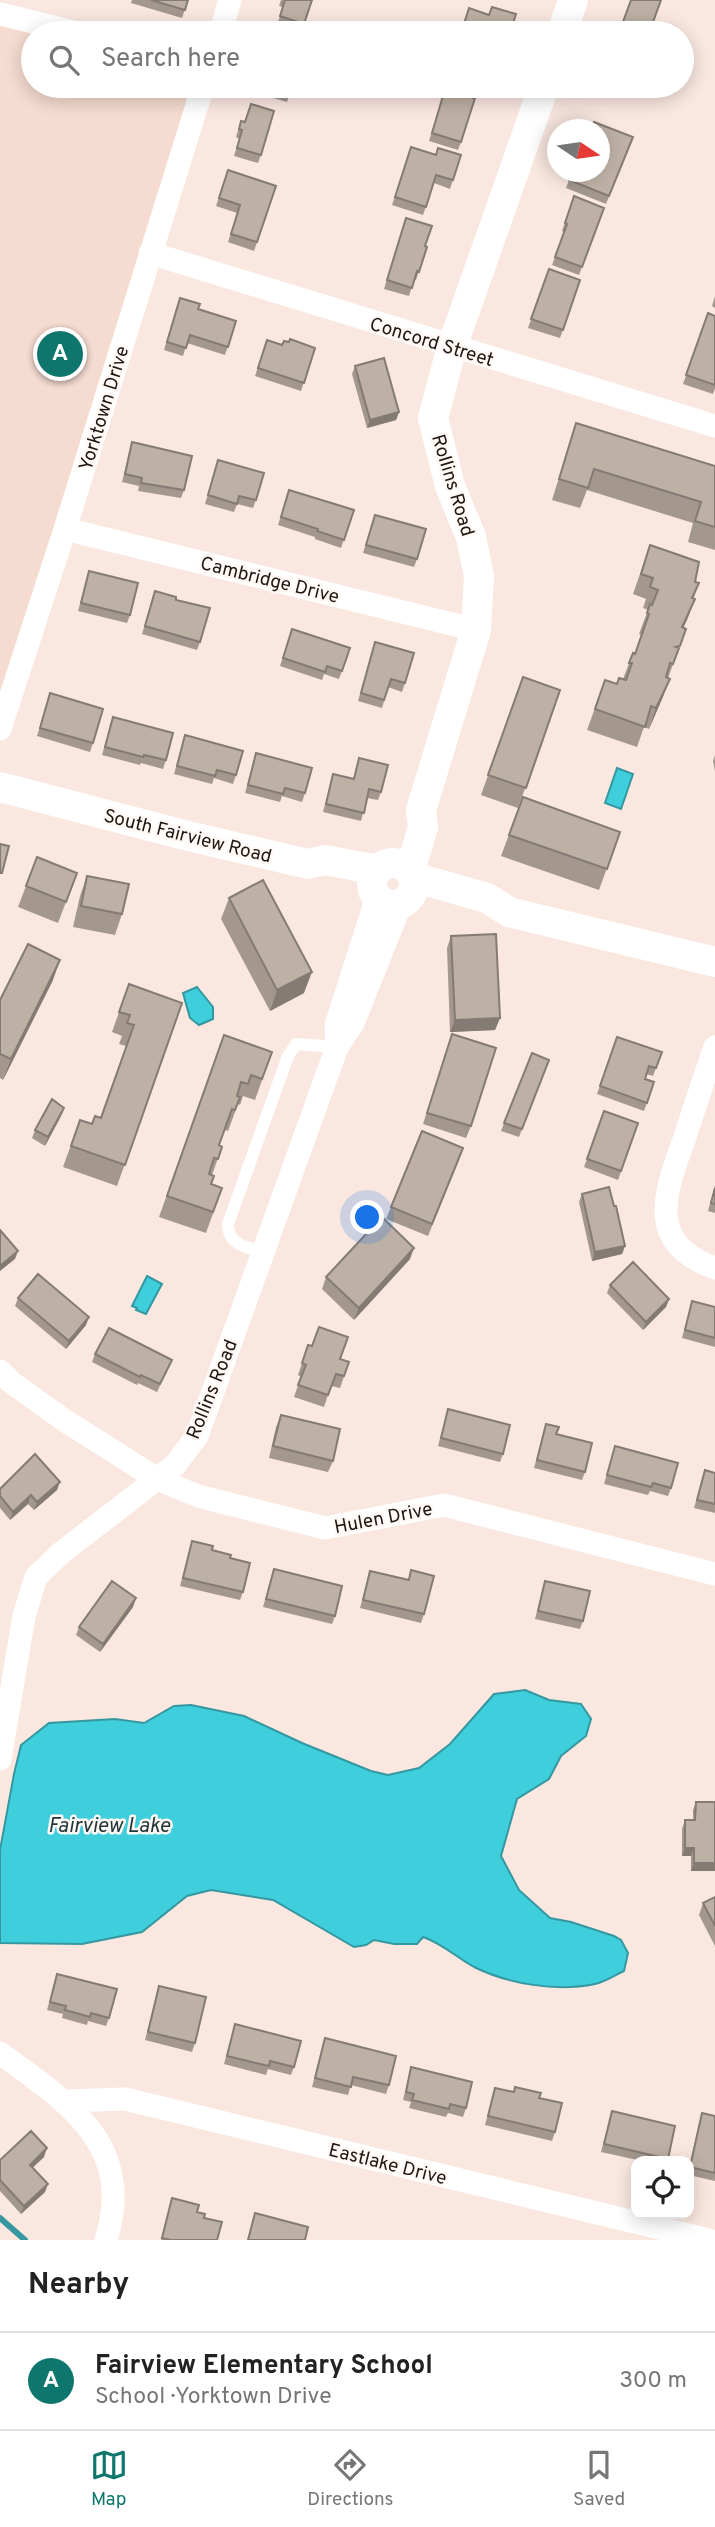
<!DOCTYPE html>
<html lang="en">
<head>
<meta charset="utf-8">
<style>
  body { margin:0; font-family:Overpass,sans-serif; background:#f6f6f6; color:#222 }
  .controls { position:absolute; right:21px; bottom:21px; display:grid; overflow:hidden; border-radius:14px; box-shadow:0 4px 18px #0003 }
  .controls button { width:63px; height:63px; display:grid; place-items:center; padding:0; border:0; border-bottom:2px solid #e0e0e0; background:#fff; color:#222; font:35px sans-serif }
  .compass { position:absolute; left:547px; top:119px; width:63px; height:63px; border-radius:50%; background:#fff; box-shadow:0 4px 18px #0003; rotate:103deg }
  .you { position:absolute; left:368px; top:1218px; width:24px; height:24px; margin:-18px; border:5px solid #fff; border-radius:50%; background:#1a73e8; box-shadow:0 0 0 10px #1a73e833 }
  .badge { display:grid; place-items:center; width:46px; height:46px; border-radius:50%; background:#0f766e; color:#fff; font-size:23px; font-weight:700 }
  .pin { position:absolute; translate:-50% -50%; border:4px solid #fff; box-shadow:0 2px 7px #0006 }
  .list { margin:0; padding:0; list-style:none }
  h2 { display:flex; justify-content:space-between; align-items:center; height:91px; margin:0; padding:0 28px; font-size:30px }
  h2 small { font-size:23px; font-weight:400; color:#767676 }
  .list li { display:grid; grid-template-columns:46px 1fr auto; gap:21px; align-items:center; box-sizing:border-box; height:98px; padding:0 28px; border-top:2px solid #e0e0e0 }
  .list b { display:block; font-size:26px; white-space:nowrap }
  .list p { margin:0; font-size:23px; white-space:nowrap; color:#767676 }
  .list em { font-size:23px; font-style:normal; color:#767676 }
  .icon { flex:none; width:38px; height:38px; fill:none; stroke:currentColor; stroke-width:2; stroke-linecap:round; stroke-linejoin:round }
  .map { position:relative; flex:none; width:715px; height:2240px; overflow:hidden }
  .search { position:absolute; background:#fff; box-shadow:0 4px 18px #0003; left:21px; right:21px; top:21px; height:77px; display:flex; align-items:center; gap:18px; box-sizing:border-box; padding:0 24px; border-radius:38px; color:#767676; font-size:26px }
  .sheet { height:189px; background:#fff }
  nav { display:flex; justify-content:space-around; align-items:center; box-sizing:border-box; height:98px; border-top:2px solid #e0e0e0; background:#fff; font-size:19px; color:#767676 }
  nav a { display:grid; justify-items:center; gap:4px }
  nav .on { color:#0f766e }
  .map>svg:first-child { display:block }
  .built { fill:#f5dbd0 }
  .water { fill:#3fcedc; stroke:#3597a0; stroke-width:2 }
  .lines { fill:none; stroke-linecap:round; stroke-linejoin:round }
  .stream { stroke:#3597a0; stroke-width:6 }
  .service { stroke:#fff; stroke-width:12 }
  .minor { stroke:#fff; stroke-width:23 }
  .tertiary { stroke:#fff; stroke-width:30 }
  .wall { fill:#a3978e }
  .shaded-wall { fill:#847b74 }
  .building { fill:#bdb0a5; stroke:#847b74; stroke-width:2 }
  .labels { text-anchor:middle; stroke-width:5; stroke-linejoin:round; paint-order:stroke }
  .street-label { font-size:19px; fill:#1e1815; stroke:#fff8f4 }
  .water-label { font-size:21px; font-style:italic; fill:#20383b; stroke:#fff8f4 }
</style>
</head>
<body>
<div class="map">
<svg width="715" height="2240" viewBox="0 0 715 2240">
  <rect width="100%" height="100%" fill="#fae8e0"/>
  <path class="built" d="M0,14L33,33V86H203L0,729Z"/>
  <path class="water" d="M617,768L633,774L621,809L605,803Z
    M197,987L213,1007V1019L199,1025L190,1018L183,993Z
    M147,1276L162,1284L146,1314L136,1310L137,1308L132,1306Z
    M525,1690L549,1700L581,1704L591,1719L586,1736L561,1756L549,1779L517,1799L501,1856L519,1890L550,1918L571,1922L614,1936L621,1940L628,1953L624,1971C615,1975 605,1982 595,1984C556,1992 509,1984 474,1967C456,1957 443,1944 423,1937L417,1944H394L374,1940L366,1945L354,1947L273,1900L211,1890L187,1896L142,1932L82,1944L0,1943V1850L14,1774L21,1745L49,1723L115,1719L144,1723L174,1706L191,1705L244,1716L302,1743L371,1771L388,1775L419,1768L450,1744L494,1694Z"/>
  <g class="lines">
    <path class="stream" d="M0,2218L25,2240"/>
    <path class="service" d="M263,1252C246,1247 228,1245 228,1224L288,1056L296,1044L337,1047"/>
    <path class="minor" d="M0,14L77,33
      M220,33L230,0
      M150,253L715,426
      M65,529L476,630
      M0,729L65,529L203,86
      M337,1045L336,1025L377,897
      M715,1047C705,1076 695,1105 686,1134C667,1188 642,1242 715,1268
      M0,1371L11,1382L64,1420L157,1479L198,1496L325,1528L444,1505L715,1574
      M0,1759L24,1616L36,1577L61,1553L175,1465L197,1436L337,1047L353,1023L401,903
      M0,2053C67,2102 136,2144 106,2240
      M65,2101L125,2099L709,2240"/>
    <path class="tertiary" d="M562,33L573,0
      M0,787L188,836L308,864L325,860L378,870
      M372 884a21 21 0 1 1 42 0a21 21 0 1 1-42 0Z
      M410,871L423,827L421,810L476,630L479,576L471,537L450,486L433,418L452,347L544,86
      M413,877L487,898L509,912L715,962"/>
  </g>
  <path class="wall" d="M132,0H188L182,18L131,3Z
    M281,0H312L301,32L277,25L283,7L279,6Z
    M258,86H292L287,102L256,93Z
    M442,98L461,142L458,150L429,141Z
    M241,121L261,155L258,163L234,156L239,139L236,137Z
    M633,137L606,204L566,188L572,172Z
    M411,147L436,155H461L450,189L434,183L423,215L392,205Z
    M228,170L276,186L254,251L228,242L237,213L216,206Z
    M574,196L604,208L579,275L552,265L564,232L562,231Z
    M403,226L425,246L427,247L416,280H414L409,296L384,289Z
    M549,269L580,280L560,338L528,328Z
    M715,296V308L712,306Z
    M177,306L198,309L236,321L225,355L187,343L183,356L164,350Z
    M708,313L715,316V388L713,394L683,384Z
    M267,340L282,345L289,342L315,348L301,391L255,376Z
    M355,366L399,412L396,420L367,428L352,374Z
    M576,423L715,466V550L688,542L693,523L587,490L580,508L552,500Z
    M132,442L184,490L181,498L138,491L139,486L122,482Z
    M218,460L256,500L253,508L237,504L234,512L205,504Z
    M289,490L354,510L341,548L315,539V537L278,525Z
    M375,515L417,559L414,567L363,553Z
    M650,545L695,582L699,583L683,628L686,629L668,678L670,679L662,699L649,729L644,727L637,747L587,730L605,680L617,684L623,679L633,653L635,654L641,635L639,634L648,610L643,608L646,599L633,594Z
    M89,571L130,615L127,623L78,611Z
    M155,591L200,642L197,650L142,634Z
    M292,629L350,648L339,679L324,674L322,680L280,666Z
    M375,642L405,683L402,692L388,687L382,708L358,701Z
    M523,677L560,690L518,808L481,795Z
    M50,693L93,743L90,752L37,736Z
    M113,717L166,760L163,769L141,763L140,765L102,755Z
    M185,735L236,775L233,784L214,778L212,784L174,774Z
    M256,753L305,793L302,802L282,796L280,802L245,793Z
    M715,755V771L713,761Z
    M359,758L381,792L378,800L367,798L361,821L323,812L333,774L353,779Z
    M523,797L620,832L599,890L501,856Z
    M77,873L58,923L18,907L26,886Z
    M87,876L122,914L115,935L73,927L80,896Z
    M229,898L304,993L270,1011L221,919Z
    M451,936L500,1018L495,1030L450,1032L447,948Z
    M53,980L3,1080L0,1078V1000Z
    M129,984L182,1003L117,1186L63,1167L80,1120L92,1124L100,1118L126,1046L119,1044L122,1036L112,1032Z
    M224,1035L272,1052L255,1100L243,1096L240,1105L238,1104L228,1131L225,1130L219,1145L222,1147L212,1175L211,1184L222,1188L206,1233L159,1217Z
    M617,1037L656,1068L653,1076L646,1074L645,1079L654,1082L644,1111L597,1094Z
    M448,1046L471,1126L466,1138L423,1124Z
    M532,1053L549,1060L519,1137L501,1131Z
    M604,1111L638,1123L618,1180L584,1167Z
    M61,1116L45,1146L32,1138L35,1130Z
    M459,1160L428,1236L386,1219L391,1207Z
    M715,1185V1213L708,1211Z
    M582,1194L614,1206L625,1246L622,1254L592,1261L579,1202Z
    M410,1259L354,1320L322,1289L326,1277Z
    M610,1285L669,1299L666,1307L643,1330L607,1293Z
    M18,1298L86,1325L66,1349L15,1306Z
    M692,1301L715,1307V1347L682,1338Z
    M95,1354L172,1360L157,1392L138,1383L137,1385L92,1362Z
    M304,1357L340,1359L349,1362L340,1388L331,1386L324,1407L294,1397L301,1377L298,1375Z
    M448,1409L503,1454L500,1462L438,1446Z
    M281,1415L333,1461L328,1472L269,1458L276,1427Z
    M546,1424L556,1434L585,1472L582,1480L534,1468Z
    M615,1446L671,1488L668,1496L650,1491L648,1495L604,1484Z
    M705,1470L715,1473V1513L694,1508Z
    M0,1489L57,1490L34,1510L28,1504L10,1520L0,1508Z
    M192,1541L230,1558L243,1592L240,1600L180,1586Z
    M274,1569L335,1616L332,1624L263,1607Z
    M411,1570L424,1614L421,1623L360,1608L370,1571L408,1580Z
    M545,1581L583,1621L580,1629L535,1619Z
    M133,1607L100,1652L76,1635L79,1627Z
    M696,1802H715V1871H691V1856H682V1829L685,1820H693V1810Z
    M715,1897V1946L699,1915L703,1903Z
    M57,1974L109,2018L106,2026L88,2021L87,2025L62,2018L63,2014L47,2010Z
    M159,1986L195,2043L192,2052L145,2040Z
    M235,2024L294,2067L291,2075L268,2069L266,2075L224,2064Z
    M325,2038L389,2085L386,2094L351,2085L348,2095L312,2087Z
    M411,2067L466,2108L463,2117L448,2113L446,2117L409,2108L411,2102L403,2100Z
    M515,2087L555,2132L552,2141L485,2125L495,2088L513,2092Z
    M612,2111L675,2126L667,2161H642L601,2152Z
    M702,2113L715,2116V2181L689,2175V2167Z
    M44,2157L32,2168L45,2192L21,2214L0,2191V2160Z
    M172,2198L197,2212L204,2218L217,2240H161Z"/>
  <path class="shaded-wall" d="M399,412L396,420L367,428L370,420Z
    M695,599L687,620L674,648L682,627Z
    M670,679L662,699L649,729L656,708Z
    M60,960L53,980L3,1080L11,1059Z
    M312,972L304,993L270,1011L277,990Z
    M500,1018L495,1030L450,1032L455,1020Z
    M64,1108L61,1116L45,1146L48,1137Z
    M625,1246L622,1254L592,1261L595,1252Z
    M414,1248L410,1259L354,1320L359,1308Z
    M18,1251L15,1259L0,1271V1266Z
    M669,1299L666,1307L643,1330L646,1322Z
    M89,1317L86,1325L66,1349L69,1341Z
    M60,1482L57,1490L34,1510L37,1502Z
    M31,1495L28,1504L10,1520L13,1512Z
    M136,1598L133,1607L100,1652L103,1644Z
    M685,1848H694L691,1856H682Z
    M694,1863H715V1871H691Z
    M47,2148L44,2157L27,2173L30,2165Z
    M48,2184L45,2192L21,2214L24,2206Z"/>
  <path class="building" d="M151,0H188L185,10Z
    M285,0H312L304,24L280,16Z
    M631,0H661L649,33H627L620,30Z
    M492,7L516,14L510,33H461L469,8L489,15Z
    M263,86H292L289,94Z
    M450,86H476L473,98H475L461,142L432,133L445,89L449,91Z
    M251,104L274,111L261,155L237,148L242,130L239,129L241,121L245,122Z
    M594,122L633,137L609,196L569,180L572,172H599V130H591Z
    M411,147L436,155L438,148L461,155L453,180L436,175L426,207L395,197Z
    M228,170L276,186L257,242L231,234L240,205L219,198Z
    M574,196L604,208L582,267L555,257L567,224L565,223Z
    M406,218L432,226L425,246L427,247L419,272L417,271L412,288L387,280Z
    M549,269L580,280L563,330L531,319Z
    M180,298L200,304L198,309L236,321L228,347L190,335L186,348L167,342Z
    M708,313L715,316V385L686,375Z
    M290,339L315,348L304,383L258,368L267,340L282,345L284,341L289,342Z
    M384,358L399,412L370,420L355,366Z
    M576,423L715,466V527L695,521L701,502L594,469L588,488L559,479Z
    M132,442L192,456L184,490L141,483L142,478L125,474Z
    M218,460L264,473L256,500L239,496L237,504L208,495Z
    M289,490L354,510L344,540L317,531L318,529L281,517Z
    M375,515L426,529L417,559L366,545Z
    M650,545L699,562L695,582L699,583L692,598L695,599L682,627L686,629L680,646L676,647L679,648L673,664L670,663L666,677L670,679L656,708L651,706L645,727L595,709L605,680L617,684L619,678L626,680L632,663H629L633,653L635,654L649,614L647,613L650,604L652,605L658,590L650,587L653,578L641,574Z
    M89,571L138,583L130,615L81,603Z
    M155,591L176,597V600L210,608L200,642L145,626Z
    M292,629L350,648L342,671L327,666L325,672L283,658Z
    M375,642L414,653L405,683L391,679L384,700L361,693Z
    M523,677L560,690L526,788L488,775Z
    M50,693L103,709L93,743L40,728Z
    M113,717L173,733L166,760L144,755L143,757L105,747Z
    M185,735L243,751L236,775L217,770L215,776L177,766Z
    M256,753L312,768L305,793L285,788L283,794L248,785Z
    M359,758L388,765L381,792L369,789L364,813L326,804L333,774L354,779Z
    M523,797L620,832L607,869L509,835Z
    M0,844L9,846L2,873H0Z
    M37,857L77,873L66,902L26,886Z
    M87,876L129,884L122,914L81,906Z
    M263,880L312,972L277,990L229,898Z
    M496,934L500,1018L455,1020L451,936Z
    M28,944L60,960L11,1059L0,1054V1000Z
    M129,984L182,1003L125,1165L71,1146L80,1120L92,1124L95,1116L101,1118L134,1025L127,1023L130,1015L119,1012Z
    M452,1034L496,1048L471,1126L427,1113Z
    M224,1035L272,1052L262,1079L251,1075L248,1084L241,1082L237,1096L240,1097L235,1110L232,1109L219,1145L222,1147L218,1159L214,1158L209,1174L214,1176L211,1184L222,1188L213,1212L167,1196Z
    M617,1037L662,1052L656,1068L649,1066L645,1079L654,1082L647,1103L600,1086Z
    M532,1053L549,1060L522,1129L504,1123Z
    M52,1099L64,1108L48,1137L35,1130Z
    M604,1111L638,1123L621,1171L587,1159Z
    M422,1131L463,1148L432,1224L391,1207Z
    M609,1187L614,1206H616L625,1246L595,1252L582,1194Z
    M715,1188V1204L711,1203Z
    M382,1217L414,1248L359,1308L326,1277Z
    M0,1230L18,1251L0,1266Z
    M633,1262L669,1299L646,1322L610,1285Z
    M38,1274L89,1317L69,1341L18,1298Z
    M692,1301L715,1307V1338L685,1330Z
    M319,1327L348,1337L340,1359L349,1362L344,1376L336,1374L328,1395L298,1385L306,1365L302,1363L308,1345L312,1346Z
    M109,1328L172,1360L160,1384L141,1375L140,1377L95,1354Z
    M448,1409L510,1425L503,1454L441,1438Z
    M281,1415L340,1429L333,1461L273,1446Z
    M546,1424L559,1427L556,1434L592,1443L585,1472L537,1460Z
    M615,1446L678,1463L671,1488L653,1483L651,1487L607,1475Z
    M35,1454L60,1482L37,1502L31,1495L13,1512L0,1496V1489Z
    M705,1470L715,1473V1504L697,1500Z
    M192,1541L213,1546L212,1550L231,1555L230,1558L250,1563L243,1592L183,1578Z
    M274,1569L342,1586L335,1616L266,1599Z
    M411,1570L434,1576L424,1614L363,1600L370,1571L409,1580Z
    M112,1581L136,1598L103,1644L79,1627Z
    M545,1581L590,1591L583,1621L538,1611Z
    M696,1802H715V1863H694V1848H685V1820H695Z
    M715,1897V1926L703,1903Z
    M57,1974L117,1989L109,2018L91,2013L90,2017L65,2010L66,2006L50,2002Z
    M159,1986L206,1997L195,2043L148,2032Z
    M235,2024L301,2041L294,2067L270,2061L269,2066L227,2056Z
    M325,2038L396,2056L389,2085L353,2077L351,2087L315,2078Z
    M411,2067L472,2082L466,2108L450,2104L449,2109L412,2100L414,2094L406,2092Z
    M515,2087L541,2093L539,2098L562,2103L555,2132L488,2116L495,2088L514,2092Z
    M612,2111L675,2126L668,2159L604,2144Z
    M702,2113L715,2116V2173L690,2167Z
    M31,2131L47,2148L30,2165L48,2184L24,2206L0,2180V2160Z
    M172,2198L199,2205L197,2212L205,2214L204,2218L222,2222L217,2240H171L162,2238Z
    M255,2213L308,2227L305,2240H248Z"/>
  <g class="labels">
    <g class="street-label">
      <text transform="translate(432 341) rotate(17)" y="7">Concord Street</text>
      <text transform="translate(103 408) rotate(-73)" y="7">Yorktown Drive</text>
      <text transform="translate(454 485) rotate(73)" y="7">Rollins Road</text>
      <text transform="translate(270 579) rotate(14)" y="7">Cambridge Drive</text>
      <text transform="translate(188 835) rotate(14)" y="7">South Fairview Road</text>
      <text transform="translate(211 1389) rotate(-68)" y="7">Rollins Road</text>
      <text transform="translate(383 1517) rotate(-11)" y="7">Hulen Drive</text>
      <text transform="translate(388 2163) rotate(14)" y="7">Eastlake Drive</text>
    </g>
    <g class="water-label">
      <text x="109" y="1832">Fairview Lake</text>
    </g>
  </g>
</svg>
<div class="controls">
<button><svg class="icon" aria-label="locate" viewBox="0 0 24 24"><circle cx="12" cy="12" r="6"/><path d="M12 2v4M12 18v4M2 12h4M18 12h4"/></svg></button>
</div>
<svg class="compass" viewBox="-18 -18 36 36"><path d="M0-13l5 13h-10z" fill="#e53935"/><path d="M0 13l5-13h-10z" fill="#767676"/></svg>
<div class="you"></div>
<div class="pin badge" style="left:60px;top:354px">A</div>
<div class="search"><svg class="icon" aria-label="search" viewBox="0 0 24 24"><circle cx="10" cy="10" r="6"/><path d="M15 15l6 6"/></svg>Search here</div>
</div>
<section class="sheet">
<h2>Nearby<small></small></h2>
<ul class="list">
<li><span class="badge">A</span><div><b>Fairview Elementary School</b><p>School · Yorktown Drive</p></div><em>300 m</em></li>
</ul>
</section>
<nav>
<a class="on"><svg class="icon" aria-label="map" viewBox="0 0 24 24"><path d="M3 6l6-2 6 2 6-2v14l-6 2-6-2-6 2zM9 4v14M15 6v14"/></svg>Map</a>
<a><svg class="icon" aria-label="directions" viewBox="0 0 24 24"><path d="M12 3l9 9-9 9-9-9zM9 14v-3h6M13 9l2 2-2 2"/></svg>Directions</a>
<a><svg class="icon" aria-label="saved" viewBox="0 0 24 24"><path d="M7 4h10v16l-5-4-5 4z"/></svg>Saved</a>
</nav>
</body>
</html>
